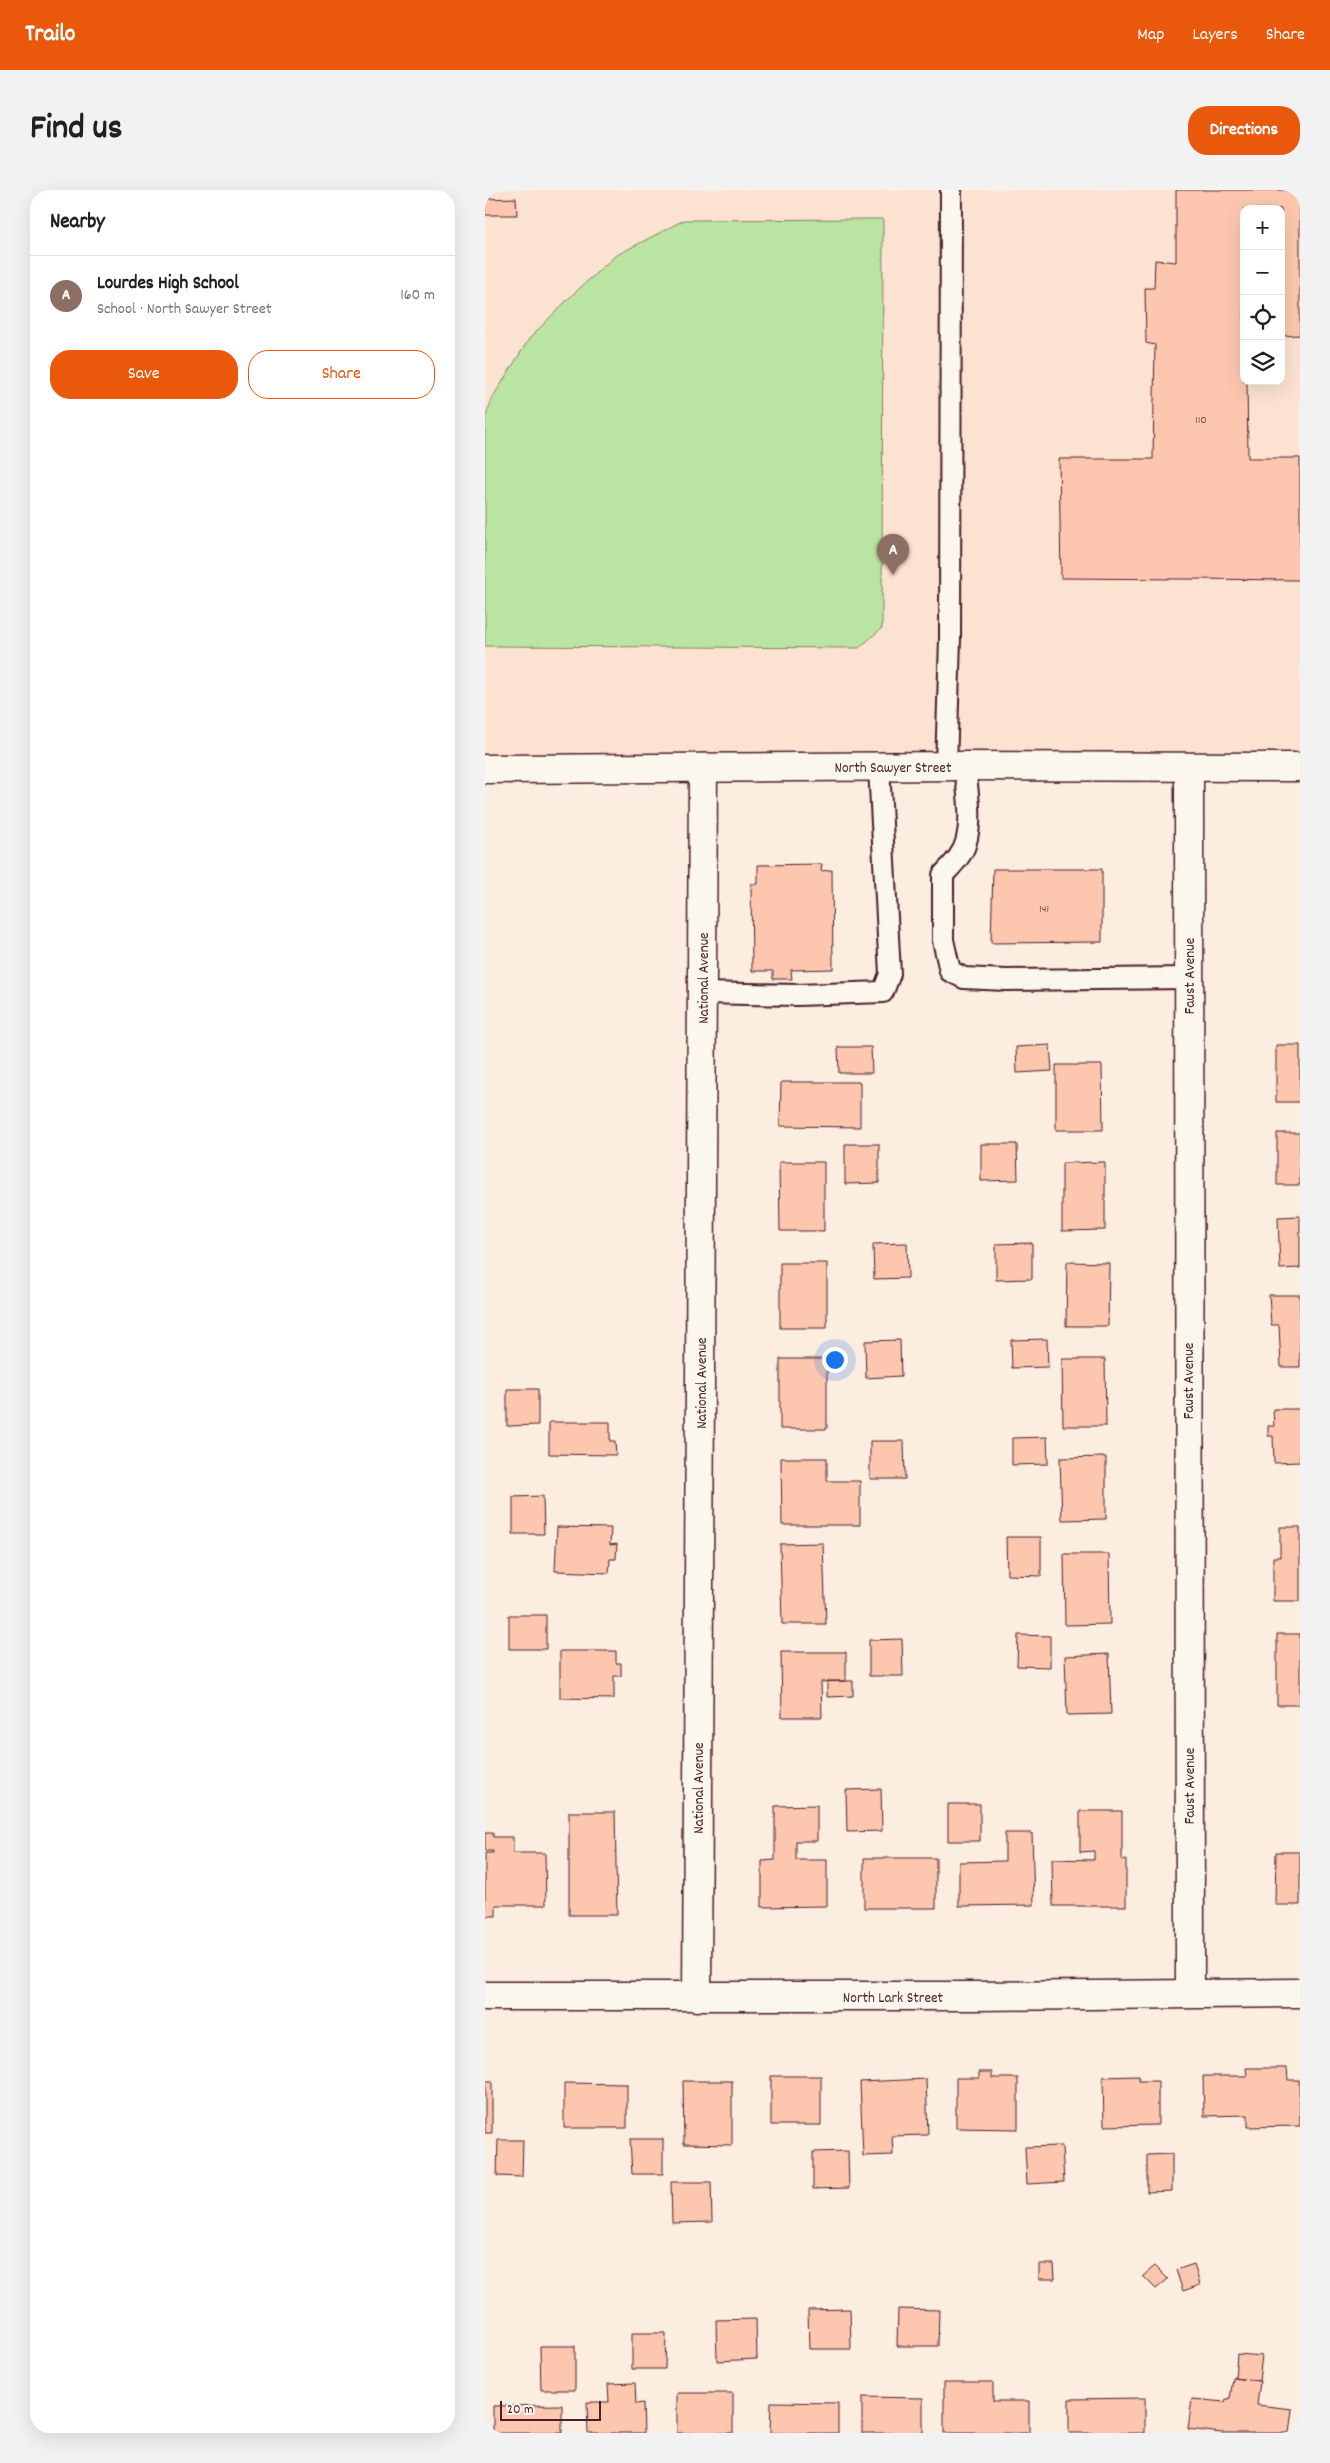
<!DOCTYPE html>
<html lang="en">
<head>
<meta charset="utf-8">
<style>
  body { margin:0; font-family:Dekko,sans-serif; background:#f2f2f2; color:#202124 }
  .controls { position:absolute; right:15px; top:15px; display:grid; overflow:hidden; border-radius:10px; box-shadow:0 5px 20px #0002 }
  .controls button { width:45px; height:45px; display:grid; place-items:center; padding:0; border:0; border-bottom:1px solid #e0e0e0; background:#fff; color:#202124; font:25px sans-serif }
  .scale { position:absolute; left:15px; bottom:12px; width:101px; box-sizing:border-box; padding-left:5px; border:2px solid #4a1f2b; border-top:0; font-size:14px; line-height:18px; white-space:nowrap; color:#4a1f2b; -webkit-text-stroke:4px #fbf7ec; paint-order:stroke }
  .you { position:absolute; left:349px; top:1169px; width:18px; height:18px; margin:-12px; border:4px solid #fff; border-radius:50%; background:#1a73e8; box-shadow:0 0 0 8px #1a73e833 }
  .badge { display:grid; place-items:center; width:32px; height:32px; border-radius:50%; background:#ea580c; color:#fff; font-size:16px; font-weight:700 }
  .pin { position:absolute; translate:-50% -41px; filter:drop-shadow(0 1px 2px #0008) }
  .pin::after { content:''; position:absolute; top:26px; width:18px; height:15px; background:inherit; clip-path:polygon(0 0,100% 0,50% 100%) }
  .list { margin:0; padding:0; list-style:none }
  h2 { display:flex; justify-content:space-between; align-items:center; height:65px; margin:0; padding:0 20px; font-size:21px }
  h2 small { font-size:16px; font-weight:400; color:#757577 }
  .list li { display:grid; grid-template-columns:32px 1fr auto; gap:15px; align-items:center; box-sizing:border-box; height:80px; padding:0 20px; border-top:1px solid #e0e0e0 }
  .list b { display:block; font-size:19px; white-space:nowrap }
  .list p { margin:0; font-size:16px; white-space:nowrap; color:#757577 }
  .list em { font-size:16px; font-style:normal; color:#757577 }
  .actions { display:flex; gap:10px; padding:15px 20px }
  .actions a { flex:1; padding:11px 0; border:1px solid #ea580c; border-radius:20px; text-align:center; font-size:18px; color:#ea580c }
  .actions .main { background:#ea580c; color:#fff }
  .icon { flex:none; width:28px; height:28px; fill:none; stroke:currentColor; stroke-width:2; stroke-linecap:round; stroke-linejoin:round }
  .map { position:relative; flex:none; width:815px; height:2243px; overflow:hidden; border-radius:20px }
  header { display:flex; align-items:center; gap:30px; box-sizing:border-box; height:70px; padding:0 25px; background:#ea580c; color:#fff }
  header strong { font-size:24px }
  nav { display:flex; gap:28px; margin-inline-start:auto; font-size:18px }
  .intro { display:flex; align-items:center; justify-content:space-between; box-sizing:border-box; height:120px; padding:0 30px }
  h1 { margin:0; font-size:35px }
  .button { padding:12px 22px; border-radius:20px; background:#ea580c; color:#fff; font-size:18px; font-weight:700 }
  main { display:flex; gap:30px; padding:0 30px }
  aside { flex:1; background:#fff; border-radius:20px; box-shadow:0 5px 20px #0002 }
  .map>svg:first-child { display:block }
  .built { fill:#fce2d1; fill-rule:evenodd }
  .pitch { fill:#bae4a1; stroke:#828266 }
  .building { fill:#fdc7af; stroke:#4a1f2b }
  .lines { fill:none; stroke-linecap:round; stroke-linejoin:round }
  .lane-casing { stroke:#4a1f2b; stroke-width:24 }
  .street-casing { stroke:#4a1f2b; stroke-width:31 }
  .secondary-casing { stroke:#4a1f2b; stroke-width:31 }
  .lane { stroke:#fbf7ec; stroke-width:20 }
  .street { stroke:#fbf7ec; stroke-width:28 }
  .secondary { stroke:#fbf7ec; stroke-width:28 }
  .labels { text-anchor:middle; stroke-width:5; stroke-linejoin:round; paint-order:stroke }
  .number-label { font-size:12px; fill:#77494c }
  .street-label { font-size:15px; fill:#4a1f2b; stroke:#fbf7ec }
</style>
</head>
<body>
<header>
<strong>Trailo</strong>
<nav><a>Map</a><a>Layers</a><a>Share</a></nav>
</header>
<div class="intro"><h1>Find us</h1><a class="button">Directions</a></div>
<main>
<aside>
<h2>Nearby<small></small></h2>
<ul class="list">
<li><span class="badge" style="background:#8d6e63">A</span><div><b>Lourdes High School</b><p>School · North Sawyer Street</p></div><em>160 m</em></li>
</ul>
<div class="actions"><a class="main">Save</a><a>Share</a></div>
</aside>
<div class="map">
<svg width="815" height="2243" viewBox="0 0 815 2243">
  <rect width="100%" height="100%" fill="#fbede0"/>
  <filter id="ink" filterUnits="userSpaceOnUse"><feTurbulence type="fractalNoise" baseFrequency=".02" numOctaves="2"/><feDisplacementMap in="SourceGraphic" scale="10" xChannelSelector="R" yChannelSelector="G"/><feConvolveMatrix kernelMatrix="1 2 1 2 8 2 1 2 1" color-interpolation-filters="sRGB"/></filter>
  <g filter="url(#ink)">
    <path class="built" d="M0,0H815V578L0,580ZM759,19H796V191H759Z"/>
    <path class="pitch" d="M398,29L397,438L374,458L0,456V228L8,207L44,149L84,108L130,66L199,30Z"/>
    <path class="building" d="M691,0H815V145L796,146V19H759V191H762L763,268H815V390L576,388L574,269H668L670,155L661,153L660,98H669L670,70L691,72Z
      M31,8L32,25H0V9Z
      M337,674L336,681L347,680L348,779L306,780L307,789H288V781H267L266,694H273V675Z
      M508,679H617V752L506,753Z
      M565,855L567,881L532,883L531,857Z
      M791,855H815V912H791Z
      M353,857H386L387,883H354Z
      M571,875H617L618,940H571Z
      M296,892H375V937L295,936Z
      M792,943H815V995H792Z
      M360,954H394V993L360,994Z
      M496,954H532L533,990L496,991Z
      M294,972H339V1041H295Z
      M620,972V1040L577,1041V973Z
      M815,1026V1078L795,1079L793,1027Z
      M422,1053L423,1088L389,1089L388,1054Z
      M547,1053V1089L511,1090V1054Z
      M582,1072L624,1073L623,1136H581Z
      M295,1073H342V1138H295Z
      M784,1105H815V1177H796L794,1135H786Z
      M562,1149L563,1177L527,1178L526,1150Z
      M415,1150L416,1186L381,1188L380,1151Z
      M295,1169H342V1239H295Z
      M577,1169H620L621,1236H578Z
      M22,1199H53V1235L22,1236Z
      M788,1219H815V1272L789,1273L788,1246H783V1236H789Z
      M64,1232H125V1251H130L131,1265L64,1264Z
      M562,1247L563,1274L527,1275V1248Z
      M385,1251H419L420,1289H385Z
      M621,1267V1329L577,1330L575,1268Z
      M296,1268H342V1291H375V1335H297Z
      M58,1306L59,1344H28V1307Z
      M72,1337L126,1338L125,1355L132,1354L131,1369H125L124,1383L70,1381Z
      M795,1337H815V1411H788V1367H795Z
      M521,1347H556V1386L522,1385Z
      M338,1353L341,1434H297L295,1354Z
      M579,1364H624L625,1434L580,1435Z
      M24,1425H61V1459H24Z
      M792,1444H815V1515H792Z
      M533,1445L565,1446V1477L532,1476Z
      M417,1449L418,1486H384V1450Z
      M75,1461H131V1473H136V1486H129V1509L75,1508Z
      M296,1462H361V1491L336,1492L337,1527H297Z
      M624,1464L626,1524L582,1525L580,1466Z
      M342,1491H368V1506L342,1507Z
      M396,1599L397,1641L362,1642L361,1600Z
      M463,1614H495V1651H463Z
      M332,1615V1651H311V1670H342V1716L277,1717V1671L290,1670V1616Z
      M595,1621H637V1670H641V1716H568L567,1669L609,1670V1661L595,1662Z
      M84,1622H130L132,1725H84Z
      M0,1643H8V1647H28V1663H60L61,1715H11V1726H0V1663H8V1661H0Z
      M520,1643H547L549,1715L474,1716V1672L520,1671Z
      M791,1662H815V1715H790Z
      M379,1668H451V1718H379Z
      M761,1878H802L803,1890H814L815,1936L763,1937V1925L719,1926L718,1886H762Z
      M494,1882H507V1888H533V1939L471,1938V1888H494Z
      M286,1886H336V1935H286Z
      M654,1886V1891H673V1935L619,1936L618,1887Z
      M441,1889L443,1945L407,1946L408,1965L378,1966L375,1892Z
      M0,1891H7V1943H0Z
      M198,1891H247V1955L199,1954Z
      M79,1893L142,1894V1938H79Z
      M145,1949H178V1984H147Z
      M13,1950H38L37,1987L12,1986Z
      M577,1956L579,1992L542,1994L540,1957Z
      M363,1961L364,1998L328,1999V1962Z
      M687,1964V2001L662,2002V1965Z
      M186,1992H226L227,2032L187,2033Z
      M554,2074H569L570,2089H554Z
      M709,2074L715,2095L698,2101L691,2080Z
      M670,2076L683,2089L671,2099L658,2086Z
      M365,2119L366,2159H324L323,2120Z
      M413,2119L454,2120L453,2156H412Z
      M271,2129L272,2169L232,2171L231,2130Z
      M147,2143H181L180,2179H147Z
      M55,2156H90V2200H56Z
      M752,2164L777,2166L774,2191L750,2188Z
      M748,2188L775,2191L772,2215L807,2219L804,2243H737L703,2239L707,2209L740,2212L741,2209H745Z
      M459,2192H508V2211H544V2243H459Z
      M150,2193L151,2214L158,2213L159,2243H103L102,2212H124L123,2194Z
      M192,2203H248V2243H192Z
      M377,2207L438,2208V2243H377Z
      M660,2208V2243H584V2209Z
      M286,2212L353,2213V2243H285Z
      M77,2215V2243H8V2216Z"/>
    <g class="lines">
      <defs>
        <path id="lane" d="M480,576C482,600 488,628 481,652C478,665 467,675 458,685V750L465,781L479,788L521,790L704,788
          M461,577L465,449L466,0
          M218,803L312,805L398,802L405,784L394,577"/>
        <path id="street" d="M704,578L705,1804
          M0,1806H490L815,1803
          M212,1807L218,578"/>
        <path id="secondary" d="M0,579L480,576L815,577"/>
      </defs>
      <use href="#lane" class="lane-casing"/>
      <use href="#street" class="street-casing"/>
      <use href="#secondary" class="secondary-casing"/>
      <use href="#lane" class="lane"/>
      <use href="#street" class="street"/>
      <use href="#secondary" class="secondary"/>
    </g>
  </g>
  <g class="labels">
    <g class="number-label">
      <text x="716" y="233">110</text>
      <text x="559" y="722">141</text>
    </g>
    <g class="street-label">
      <text x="408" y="582">North Sawyer Street</text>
      <text transform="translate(704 786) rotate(-90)" y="5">Faust Avenue</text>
      <text transform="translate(218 788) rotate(-90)" y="5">National Avenue</text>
      <text transform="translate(703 1191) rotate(-90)" y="5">Faust Avenue</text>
      <text transform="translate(216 1193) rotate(-90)" y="5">National Avenue</text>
      <text transform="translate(704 1596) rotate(-90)" y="5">Faust Avenue</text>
      <text transform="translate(213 1598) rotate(-90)" y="5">National Avenue</text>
      <text x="408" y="1812">North Lark Street</text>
    </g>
  </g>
</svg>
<div class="controls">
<button>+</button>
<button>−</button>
<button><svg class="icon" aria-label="locate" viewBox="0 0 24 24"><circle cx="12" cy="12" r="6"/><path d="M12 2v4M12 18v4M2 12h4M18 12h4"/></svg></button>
<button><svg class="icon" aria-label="layers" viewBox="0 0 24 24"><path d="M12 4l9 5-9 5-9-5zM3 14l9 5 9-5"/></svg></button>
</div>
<div class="scale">20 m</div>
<div class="you"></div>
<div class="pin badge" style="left:408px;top:385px;background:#8d6e63">A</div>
</div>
</main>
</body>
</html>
